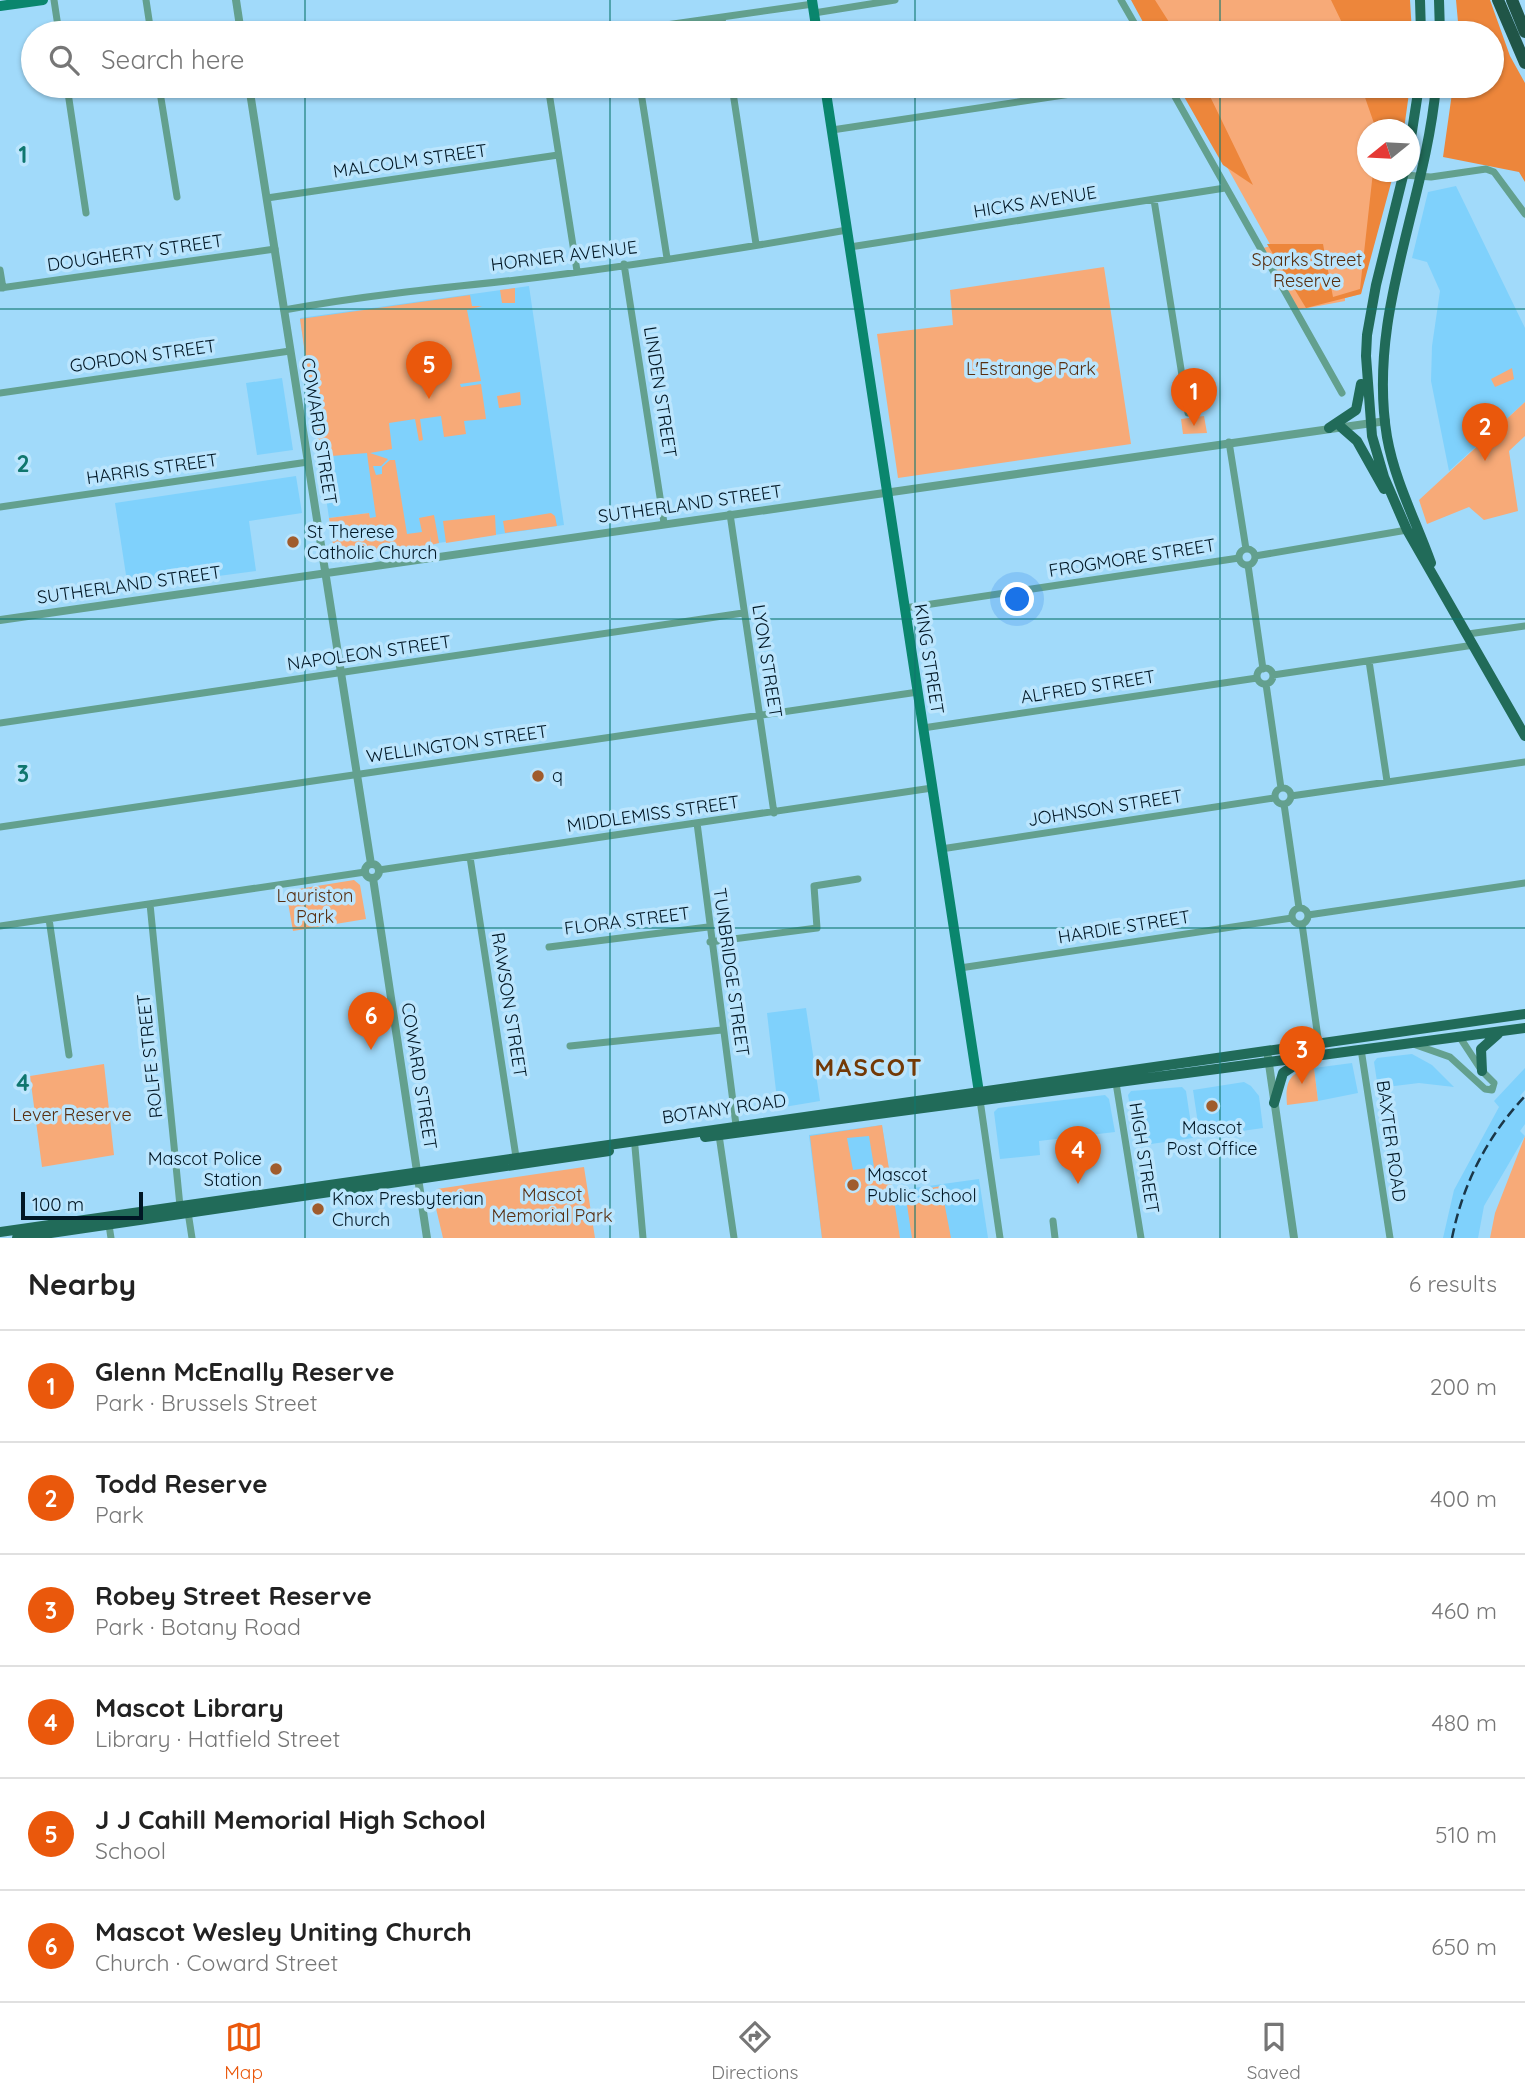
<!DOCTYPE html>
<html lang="en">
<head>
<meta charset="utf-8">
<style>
  body { margin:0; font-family:Quicksand,sans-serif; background:#f2f2f2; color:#222 }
  .compass { position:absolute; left:1357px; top:119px; width:63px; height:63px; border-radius:50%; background:#fff; box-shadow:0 2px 5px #0004; rotate:252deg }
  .scale { position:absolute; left:21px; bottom:18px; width:122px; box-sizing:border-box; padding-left:7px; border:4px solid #001725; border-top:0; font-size:19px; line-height:24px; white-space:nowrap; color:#001725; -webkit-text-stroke:5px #bbe5fd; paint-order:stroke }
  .you { position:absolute; left:1018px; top:600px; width:24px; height:24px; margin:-18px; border:5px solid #fff; border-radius:50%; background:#1a73e8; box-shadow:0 0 0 10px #1a73e833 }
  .badge { display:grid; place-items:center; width:46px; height:46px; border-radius:50%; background:#ea580c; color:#fff; font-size:23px; font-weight:700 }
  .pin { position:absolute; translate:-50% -58px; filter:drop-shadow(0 2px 4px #0008) }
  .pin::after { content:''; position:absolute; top:37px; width:24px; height:21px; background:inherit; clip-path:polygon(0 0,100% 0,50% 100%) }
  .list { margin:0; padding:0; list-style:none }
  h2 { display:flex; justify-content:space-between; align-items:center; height:91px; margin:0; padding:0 28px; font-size:30px }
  h2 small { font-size:23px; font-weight:400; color:#767676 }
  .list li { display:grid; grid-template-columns:46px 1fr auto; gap:21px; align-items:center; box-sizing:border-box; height:112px; padding:0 28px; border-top:2px solid #e0e0e0 }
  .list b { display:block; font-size:26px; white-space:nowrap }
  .list p { margin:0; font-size:23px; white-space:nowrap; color:#767676 }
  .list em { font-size:23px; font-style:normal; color:#767676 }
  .icon { flex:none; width:38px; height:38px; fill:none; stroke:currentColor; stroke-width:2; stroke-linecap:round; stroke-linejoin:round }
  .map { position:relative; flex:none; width:1525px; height:1238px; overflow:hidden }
  .search { position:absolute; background:#fff; box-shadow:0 2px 5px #0004; left:21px; right:21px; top:21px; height:77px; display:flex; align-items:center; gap:18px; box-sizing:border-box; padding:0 24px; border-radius:38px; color:#767676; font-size:26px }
  .sheet { height:763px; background:#fff }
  nav { display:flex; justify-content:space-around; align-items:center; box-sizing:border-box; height:98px; border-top:2px solid #e0e0e0; background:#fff; font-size:19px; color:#767676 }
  nav a { display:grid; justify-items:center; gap:4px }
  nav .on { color:#ea580c }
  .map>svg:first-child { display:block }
  .built { fill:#7fd1fc }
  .green { fill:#f7aa78; fill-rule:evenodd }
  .forest { fill:#ed863b }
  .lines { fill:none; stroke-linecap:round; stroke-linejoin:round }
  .minor { stroke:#63a08e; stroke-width:7 }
  .tertiary { stroke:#63a08e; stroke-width:8 }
  .secondary { stroke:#0a866d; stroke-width:10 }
  .primary { stroke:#216b59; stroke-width:10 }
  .motorway { stroke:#205547; stroke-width:12 }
  .rail { stroke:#1b3748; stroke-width:2.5; stroke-dasharray:10 5; stroke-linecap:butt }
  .grid { fill:none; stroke:#0f766e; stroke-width:2; stroke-opacity:0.55 }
  .poi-dot { fill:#a05c2d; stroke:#bbe5fd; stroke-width:2.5 }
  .labels { text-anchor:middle; stroke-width:7; stroke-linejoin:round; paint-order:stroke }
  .street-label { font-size:18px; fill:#001725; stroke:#bbe5fd }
  .park-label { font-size:18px; fill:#582f11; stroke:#bbe5fd }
  .poi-label { font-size:18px; fill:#001725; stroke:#bbe5fd; text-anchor:start }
  .district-label { font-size:24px; font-weight:bold; letter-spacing:2px; fill:#733906; stroke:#bbe5fd }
  .grid-label { font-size:23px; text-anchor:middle; font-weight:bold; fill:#0f766e; stroke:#bbe5fd; stroke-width:7; stroke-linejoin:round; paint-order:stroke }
</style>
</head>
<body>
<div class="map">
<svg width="1525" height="1238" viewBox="0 0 1525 1238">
  <rect width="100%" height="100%" fill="#a1dafa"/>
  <path class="built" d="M1456,186L1525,328V402L1449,471L1431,381L1432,346L1440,291L1427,262L1412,258L1428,192Z
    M529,286L564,525L375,552L369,513L329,518L300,318Z
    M282,378L293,450L257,455L246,383Z
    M296,476L302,513L249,521L256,571L128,588L115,503Z
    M806,1008L820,1101L778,1108L767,1013Z
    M1412,1054L1432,1065L1454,1087L1419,1083L1378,1088L1374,1062L1377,1058Z
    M1352,1063L1358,1093L1318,1101L1314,1068Z
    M1525,1068V1090L1520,1096L1525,1101V1124L1520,1131L1525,1136L1484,1206L1478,1238H1443L1454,1190L1499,1107L1494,1101Z
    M1244,1082L1251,1086L1259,1096L1263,1128L1200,1137L1193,1090Z
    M1182,1087L1186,1091L1193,1138L1137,1146L1128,1095L1131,1091Z
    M1105,1095L1109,1099L1115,1132L1039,1141L1040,1155L1000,1159L994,1112L998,1108Z
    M882,1125L892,1191L979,1179L988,1238H822L809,1135Z"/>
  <path class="green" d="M1135,0H1384L1388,33H1153Z
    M1182,86H1395L1392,129L1368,130V172H1385L1361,294L1345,298V301L1297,310L1263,248L1271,246Z
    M1104,267L1131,444L898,478L877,334L953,325L950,290Z
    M515,288V303H502L500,290Z
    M470,295L472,306H482L467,310L481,381L460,384L461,387L481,384L486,419L464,421L466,434L444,437L441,416L420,419L423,440L419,441L415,419L389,423L392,449L370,453L388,459L381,466H373L376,475L382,474V467L390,460H395L407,534L422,532L419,518L434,515L439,543L431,545L430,536V545L335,558L329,518L369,513L370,518L376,517L368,461L367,453L320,457L300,319Z
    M1512,368L1514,379L1495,387L1491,379Z
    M520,392L521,405L499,408L497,396Z
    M1525,402V436L1509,451L1518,511L1484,520L1469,507L1427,524L1419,500Z
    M1204,416L1207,433L1183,434L1181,419Z
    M551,513L555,516L557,526L505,533L503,521Z
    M495,515L496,535L446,543L443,521Z
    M354,880L360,885L366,919L293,931L286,891Z
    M104,1064L114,1155L42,1167L30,1076Z
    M1314,1068L1318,1101L1287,1105C1285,1082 1289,1071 1314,1068Z
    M882,1125L900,1238H822L810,1136ZM869,1136L874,1167L853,1170L847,1138Z
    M1525,1136V1238H1490L1495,1213Z
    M584,1167L595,1238H443L434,1200L437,1189Z
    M941,1186L951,1238H912L907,1205L923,1202L921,1190Z"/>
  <path class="forest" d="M1131,0H1155L1176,33H1149Z
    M1331,0H1410L1412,33H1347Z
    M1456,0H1490L1510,56L1525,83V182L1519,172L1443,157L1453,86H1492V33H1459Z
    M1178,86H1205L1253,185L1223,165Z
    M1361,86H1410L1404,129H1376Z
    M1373,172H1394L1361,294L1306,308L1267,244H1323L1333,297L1360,289Z"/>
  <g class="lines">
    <path class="minor" d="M54,0L59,33
      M146,0L151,33
      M1121,0L1140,33
      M814,13L895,0
      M722,18L724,33
      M610,33L813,4
      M67,86L86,213
      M159,86L177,197
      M548,86L577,271
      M640,86L667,258
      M732,86L756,244
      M1169,86L1342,393
      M832,130L1124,86
      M1404,175L1431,177L1486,169L1494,172L1525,214
      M267,198L558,155
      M1154,200L1188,413
      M850,247L1225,188
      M624,264L664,523
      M0,270L3,288
      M0,288L275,249
      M284,310C361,296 439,288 516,280C627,267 738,249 847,230
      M0,393L290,351
      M1229,442L1246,549
      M0,507L308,462
      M730,514L774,813
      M1239 557a8 8 0 1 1 16 0a8 8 0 1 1-16 0Z
      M1255,556L1407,530
      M1248,565L1263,669
      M905,608L1239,558
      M1468,634L1525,626
      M1369,661L1387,781
      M1257 676a8 8 0 1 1 16 0a8 8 0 1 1-16 0Z
      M1273,675L1474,645
      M1266,684L1281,788
      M0,723L743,613
      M923,728L1257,678
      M1275 796a8 8 0 1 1 16 0a8 8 0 1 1-16 0Z
      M1291,796L1525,762
      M1284,804L1299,908
      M697,823L736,1125
      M0,827L918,692
      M941,849L1274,798
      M470,857L516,1157
      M379,870L932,788
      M150,904L180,1206
      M1292 916a8 8 0 1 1 16 0a8 8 0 1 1-16 0Z
      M1308,915L1525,883
      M49,919L69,1055
      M1302,924L1319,1045
      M0,926L365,872
      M710,942L817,928L814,886L858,879
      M549,947L708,927
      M960,968L1292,918
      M1416,1045L1450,1057L1485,1089L1492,1090L1494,1083L1482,1071L1459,1036
      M570,1046L722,1030
      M1361,1049L1390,1238
      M1116,1083L1141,1238
      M980,1100L1000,1238
      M719,1135L734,1238
      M635,1147L643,1238
      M188,1212L192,1238
      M1053,1221L1055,1238
      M109,1225L111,1238"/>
    <path class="tertiary" d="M236,0L241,33
      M249,86L371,864
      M0,620L1386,421
      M365 871a7 7 0 1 1 14 0a7 7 0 1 1-14 0Z
      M373,878L427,1238
      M1268,1057L1294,1238"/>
    <path class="secondary" d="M812,0L817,33
      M0,6L43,0
      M825,86L980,1099"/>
    <path class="primary" d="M1420,0L1421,33
      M1439,0L1440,33
      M1410,144L1419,86
      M1404,172L1376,285L1367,335L1366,356L1372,436L1384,477L1407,530L1525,736
      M1341,427L1357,441L1384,489
      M1329,428L1356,410L1361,384
      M1431,563C1416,521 1395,482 1387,437C1367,315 1425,205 1436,86
      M1482,1071L1481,1049L1498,1034
      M1274,1103L1283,1073L1301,1061
      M705,1137L1525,1028
      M0,1232L1525,1014
      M17,1238L609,1151"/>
    <path class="motorway" d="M1498,0L1525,63
      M1512,0L1525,32"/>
    <path class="rail" d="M1452,1238C1463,1183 1487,1137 1525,1096"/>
  </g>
  <path class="grid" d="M305,0V33M610,0V33M915,0V33M1220,0V33M305,86V1238M610,86V1238M915,86V1238M1220,86V1238M0,309H1525M0,619H1525M0,928H1525"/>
  <g class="poi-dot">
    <circle cx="293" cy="542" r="7"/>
    <circle cx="538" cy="776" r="7"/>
    <circle cx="1212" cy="1106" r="7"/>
    <circle cx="276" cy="1169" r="7"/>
    <circle cx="853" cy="1185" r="7"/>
    <circle cx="318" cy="1209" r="7"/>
  </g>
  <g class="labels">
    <g class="street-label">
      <text transform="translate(410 161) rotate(-8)" y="6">MALCOLM STREET</text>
      <text transform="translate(1035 202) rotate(-9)" y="6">HICKS AVENUE</text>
      <text transform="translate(135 253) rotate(-8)" y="6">DOUGHERTY STREET</text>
      <text transform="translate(564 256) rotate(-7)" y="6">HORNER AVENUE</text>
      <text transform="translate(143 356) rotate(-8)" y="6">GORDON STREET</text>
      <text transform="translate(660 392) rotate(81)" y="6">LINDEN STREET</text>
      <text transform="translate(319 431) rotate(81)" y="6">COWARD STREET</text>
      <text transform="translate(152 469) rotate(-8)" y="6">HARRIS STREET</text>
      <text transform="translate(690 504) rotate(-8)" y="6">SUTHERLAND STREET</text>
      <text transform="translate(1132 558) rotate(-9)" y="6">FROGMORE STREET</text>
      <text transform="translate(129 585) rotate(-8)" y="6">SUTHERLAND STREET</text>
      <text transform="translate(369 653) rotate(-8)" y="6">NAPOLEON STREET</text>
      <text transform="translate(929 659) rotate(81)" y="6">KING STREET</text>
      <text transform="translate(767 661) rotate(81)" y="6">LYON STREET</text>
      <text transform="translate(1088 687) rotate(-9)" y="6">ALFRED STREET</text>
      <text transform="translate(457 744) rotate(-8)" y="6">WELLINGTON STREET</text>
      <text transform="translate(1105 808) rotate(-9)" y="6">JOHNSON STREET</text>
      <text transform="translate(653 814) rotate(-8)" y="6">MIDDLEMISS STREET</text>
      <text transform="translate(627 921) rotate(-7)" y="6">FLORA STREET</text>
      <text transform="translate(1124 927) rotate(-9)" y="6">HARDIE STREET</text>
      <text transform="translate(731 972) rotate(82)" y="6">TUNBRIDGE STREET</text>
      <text transform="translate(509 1005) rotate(81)" y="6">RAWSON STREET</text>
      <text transform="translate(150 1056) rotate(-96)" y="6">ROLFE STREET</text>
      <text transform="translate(419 1076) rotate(81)" y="6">COWARD STREET</text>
      <text transform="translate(724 1109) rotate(-8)" y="6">BOTANY ROAD</text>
      <text transform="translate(1391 1141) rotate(82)" y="6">BAXTER ROAD</text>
      <text transform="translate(1144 1158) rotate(81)" y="6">HIGH STREET</text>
    </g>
    <g class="park-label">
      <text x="1307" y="266">Sparks Street<tspan x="1307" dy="21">Reserve</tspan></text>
      <text x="1031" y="375">L'Estrange Park</text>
      <text x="315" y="902">Lauriston<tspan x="315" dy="21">Park</tspan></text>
      <text x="72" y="1121">Lever Reserve</text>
      <text x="552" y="1201">Mascot<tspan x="552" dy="21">Memorial Park</tspan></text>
    </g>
    <g class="poi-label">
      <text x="307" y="538">St Therese<tspan x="307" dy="21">Catholic Church</tspan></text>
      <text x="552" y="782">q</text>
      <text x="1212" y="1134" text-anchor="middle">Mascot<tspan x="1212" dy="21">Post Office</tspan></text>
      <text x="262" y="1165" text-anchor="end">Mascot Police<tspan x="262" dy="21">Station</tspan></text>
      <text x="867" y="1181">Mascot<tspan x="867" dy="21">Public School</tspan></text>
      <text x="332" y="1205">Knox Presbyterian<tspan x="332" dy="21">Church</tspan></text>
    </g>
    <g class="district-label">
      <text x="869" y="1076">MASCOT</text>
    </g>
  </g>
  <g class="grid-label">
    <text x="23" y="163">1</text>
    <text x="23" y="472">2</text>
    <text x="23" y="782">3</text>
    <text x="23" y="1091">4</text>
  </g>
</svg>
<svg class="compass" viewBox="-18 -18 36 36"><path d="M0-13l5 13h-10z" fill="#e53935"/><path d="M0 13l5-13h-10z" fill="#767676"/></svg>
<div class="scale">100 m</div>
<div class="you"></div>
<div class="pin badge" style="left:1194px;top:426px">1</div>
<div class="pin badge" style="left:1485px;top:461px">2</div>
<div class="pin badge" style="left:1302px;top:1084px">3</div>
<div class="pin badge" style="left:1078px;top:1184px">4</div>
<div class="pin badge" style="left:429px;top:399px">5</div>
<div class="pin badge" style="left:371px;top:1050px">6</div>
<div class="search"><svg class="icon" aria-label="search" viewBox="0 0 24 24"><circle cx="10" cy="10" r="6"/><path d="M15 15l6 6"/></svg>Search here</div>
</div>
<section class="sheet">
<h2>Nearby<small>6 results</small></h2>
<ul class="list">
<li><span class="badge">1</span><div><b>Glenn McEnally Reserve</b><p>Park · Brussels Street</p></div><em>200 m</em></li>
<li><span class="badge">2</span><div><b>Todd Reserve</b><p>Park</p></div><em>400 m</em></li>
<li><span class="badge">3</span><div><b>Robey Street Reserve</b><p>Park · Botany Road</p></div><em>460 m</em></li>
<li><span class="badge">4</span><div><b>Mascot Library</b><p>Library · Hatfield Street</p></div><em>480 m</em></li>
<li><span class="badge">5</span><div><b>J J Cahill Memorial High School</b><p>School</p></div><em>510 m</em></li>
<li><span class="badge">6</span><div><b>Mascot Wesley Uniting Church</b><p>Church · Coward Street</p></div><em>650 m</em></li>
</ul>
</section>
<nav>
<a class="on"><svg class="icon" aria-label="map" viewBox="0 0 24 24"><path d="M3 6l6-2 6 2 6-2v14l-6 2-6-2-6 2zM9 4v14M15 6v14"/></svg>Map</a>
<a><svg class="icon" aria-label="directions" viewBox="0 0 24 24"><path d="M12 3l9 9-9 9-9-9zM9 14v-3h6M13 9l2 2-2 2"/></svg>Directions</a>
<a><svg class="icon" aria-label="saved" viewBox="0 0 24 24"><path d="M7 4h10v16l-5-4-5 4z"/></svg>Saved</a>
</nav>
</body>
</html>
